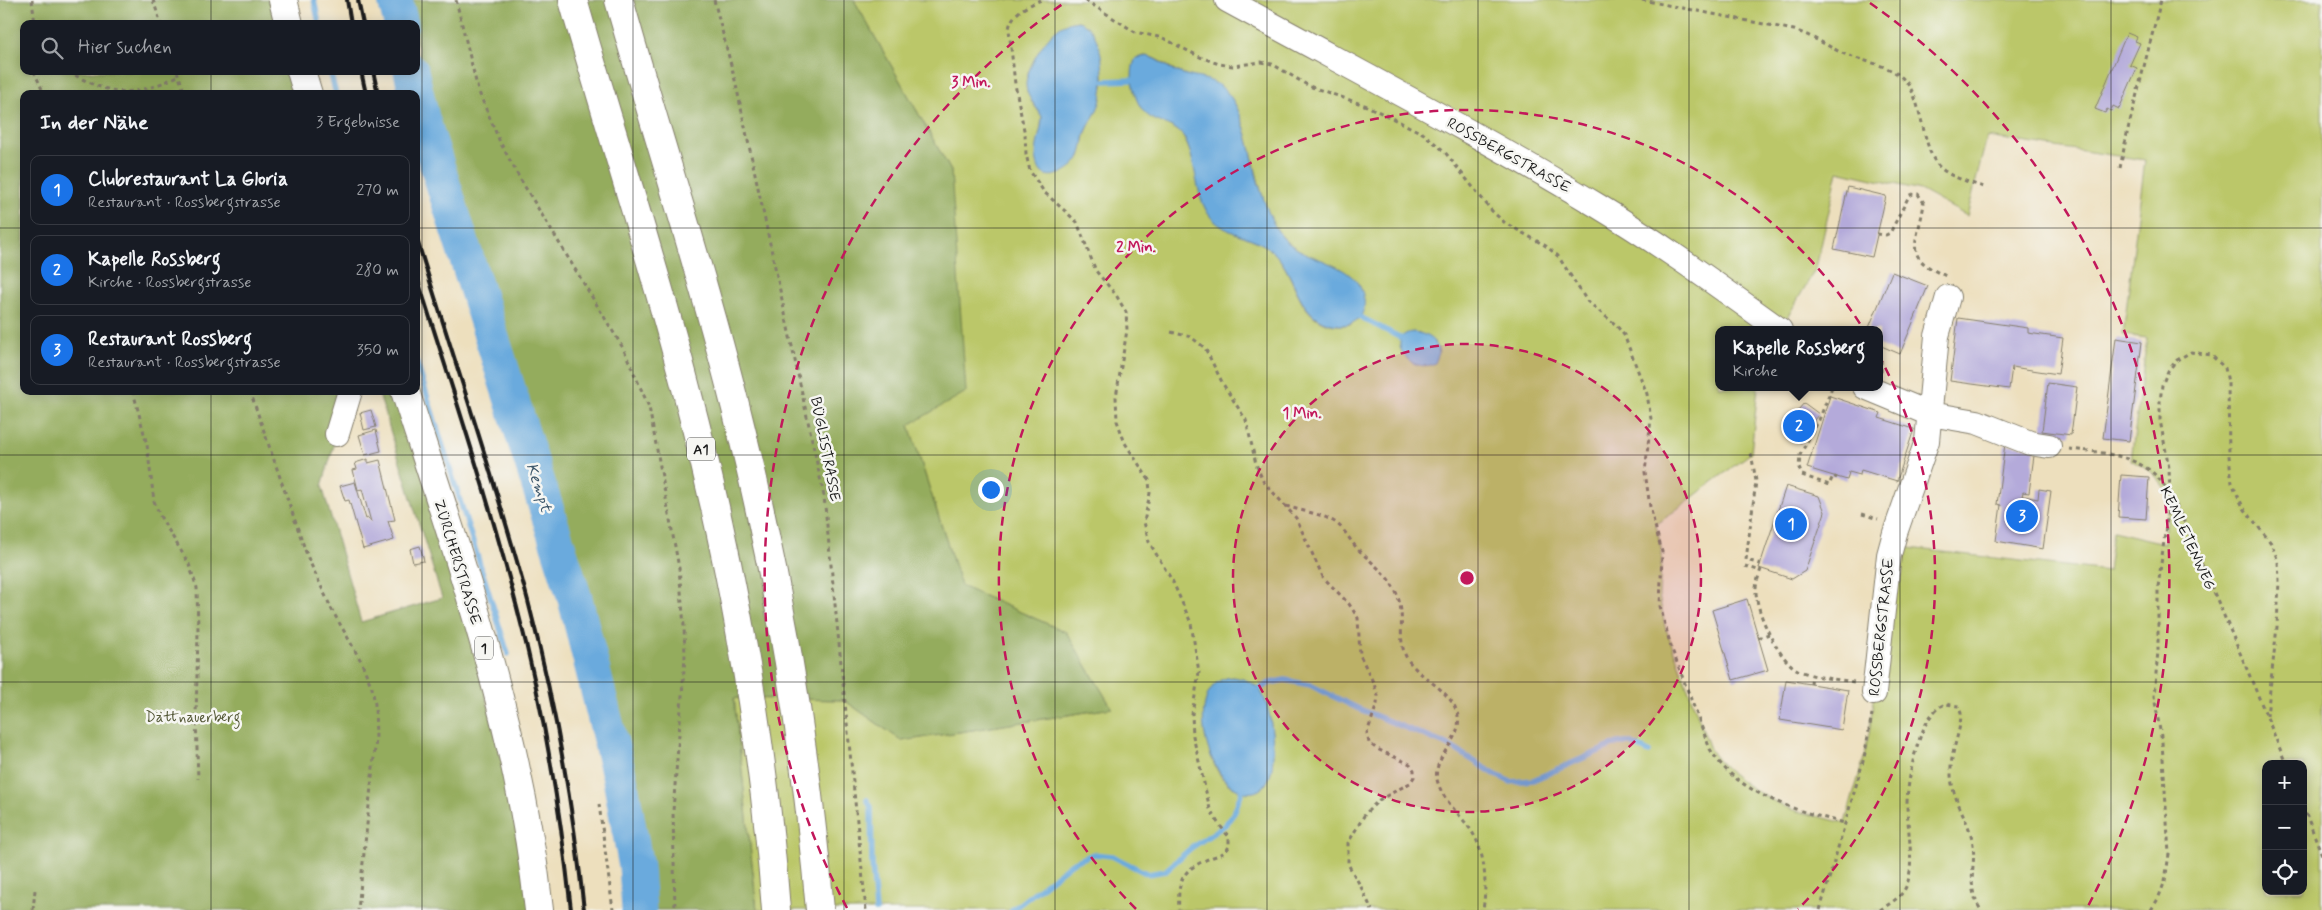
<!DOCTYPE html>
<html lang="de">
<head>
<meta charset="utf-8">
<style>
  body { margin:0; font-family:Mynerve,sans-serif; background:#20242c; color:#f1f3f6 }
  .controls { position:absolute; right:15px; bottom:15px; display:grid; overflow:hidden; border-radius:10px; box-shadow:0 2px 12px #0003 }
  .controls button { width:45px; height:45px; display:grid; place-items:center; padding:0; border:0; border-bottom:1px solid #363941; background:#171b24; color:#f1f3f6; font:25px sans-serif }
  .you { position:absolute; left:990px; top:489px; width:18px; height:18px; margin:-12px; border:4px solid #fff; border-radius:50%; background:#1a73e8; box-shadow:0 0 0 8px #1a73e833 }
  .badge { display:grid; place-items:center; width:32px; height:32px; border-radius:50%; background:#1a73e8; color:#fff; font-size:16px; font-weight:700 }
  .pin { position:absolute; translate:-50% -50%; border:2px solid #fff; box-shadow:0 1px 5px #0006 }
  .popup { position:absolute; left:1715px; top:326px; width:168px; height:65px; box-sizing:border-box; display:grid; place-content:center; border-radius:10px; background:#171b24; filter:drop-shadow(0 1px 4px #0005); font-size:16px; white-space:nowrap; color:#9ea1a6 }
  .popup b { font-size:19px; color:#f1f3f6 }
  .popup::after { content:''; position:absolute; left:50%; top:100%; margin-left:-10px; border:10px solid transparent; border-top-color:#171b24 }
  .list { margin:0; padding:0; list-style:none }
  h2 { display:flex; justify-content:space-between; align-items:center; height:65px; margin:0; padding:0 20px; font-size:21px }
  h2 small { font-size:16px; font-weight:400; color:#9ea1a6 }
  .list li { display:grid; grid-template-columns:32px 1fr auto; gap:15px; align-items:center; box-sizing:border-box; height:70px; margin:0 10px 10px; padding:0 10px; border:1px solid #363941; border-radius:10px }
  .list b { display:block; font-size:19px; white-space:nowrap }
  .list p { margin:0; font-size:16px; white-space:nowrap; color:#9ea1a6 }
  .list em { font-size:16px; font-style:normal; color:#9ea1a6 }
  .icon { flex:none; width:28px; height:28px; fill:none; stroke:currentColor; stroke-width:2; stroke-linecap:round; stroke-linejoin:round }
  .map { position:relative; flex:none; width:2322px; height:910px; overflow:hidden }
  .search { position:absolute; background:#171b24; box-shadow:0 2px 12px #0003; left:20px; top:20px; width:400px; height:55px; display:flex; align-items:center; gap:12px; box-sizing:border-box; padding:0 18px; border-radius:10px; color:#9ea1a6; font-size:19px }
  .panel { position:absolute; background:#171b24; box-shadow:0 2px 12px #0003; left:20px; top:90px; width:400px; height:305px; border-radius:10px }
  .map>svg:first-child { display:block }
  .green { fill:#bbc769; stroke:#6c7242; fill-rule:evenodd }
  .forest { fill:#94ac5d; stroke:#58643c }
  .water { fill:#6aaadd; stroke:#43637c }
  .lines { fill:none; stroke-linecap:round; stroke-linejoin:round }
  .stream { stroke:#6aaadd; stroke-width:5.5 }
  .river { stroke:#6aaadd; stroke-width:35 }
  .building { fill:#b4aada }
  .minor-casing { stroke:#847e6c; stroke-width:26 }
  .major-casing { stroke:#847e6c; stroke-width:30 }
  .highway-casing { stroke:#847e6c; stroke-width:30 }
  .path { stroke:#847e6c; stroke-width:3; stroke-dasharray:4 4; stroke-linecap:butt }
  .minor { stroke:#fff; stroke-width:24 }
  .major { stroke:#fff; stroke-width:28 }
  .highway { stroke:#fff; stroke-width:28 }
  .rail { stroke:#1c1c1c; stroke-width:4 }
  .grid { fill:none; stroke:#1c1c1c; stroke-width:1; stroke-opacity:0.55 }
  .ring { fill:none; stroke:#c2185b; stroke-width:2.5; stroke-dasharray:9 6 }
  .labels { text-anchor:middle; stroke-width:5; stroke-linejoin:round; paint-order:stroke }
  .shield { fill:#f6f6f2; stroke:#5d5d5c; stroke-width:1 }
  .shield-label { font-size:14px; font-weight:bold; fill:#1c1c1c }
  .street-label { font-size:15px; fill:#1c1c1c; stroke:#f6f6f2 }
  .park-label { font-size:15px; fill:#545837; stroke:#f6f6f2 }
  .water-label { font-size:16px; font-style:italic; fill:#3b5569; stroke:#f6f6f2 }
  .centre { fill:#c2185b; stroke:#f6f6f2; stroke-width:2.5 }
  .ring-label { font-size:15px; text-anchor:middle; font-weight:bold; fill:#c2185b; stroke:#f6f6f2; stroke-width:5; stroke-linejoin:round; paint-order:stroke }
</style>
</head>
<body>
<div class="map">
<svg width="2322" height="910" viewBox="0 0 2322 910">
  <rect width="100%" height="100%" fill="#f6f6f2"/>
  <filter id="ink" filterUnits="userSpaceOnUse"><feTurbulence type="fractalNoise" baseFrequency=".02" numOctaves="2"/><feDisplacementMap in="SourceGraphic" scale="10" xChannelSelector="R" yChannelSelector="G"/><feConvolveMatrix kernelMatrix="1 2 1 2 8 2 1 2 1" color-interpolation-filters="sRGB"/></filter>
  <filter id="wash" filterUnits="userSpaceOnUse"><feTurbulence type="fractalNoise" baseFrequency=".0096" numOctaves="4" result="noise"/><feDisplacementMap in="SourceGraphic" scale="20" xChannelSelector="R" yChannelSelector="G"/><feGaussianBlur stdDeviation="1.12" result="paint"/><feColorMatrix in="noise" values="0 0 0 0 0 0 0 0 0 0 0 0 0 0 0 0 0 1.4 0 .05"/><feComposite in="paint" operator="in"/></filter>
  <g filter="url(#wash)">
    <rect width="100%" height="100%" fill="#eddfbd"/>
    <path class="green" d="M854,0H2322V910H757L734,698L844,700L902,741L1112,708L1066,632L961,586L909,425L951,171ZM1078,21L1093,33L1098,44L1104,81L1100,102L1086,132L1080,157L1037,161L1042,116L1031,101L1028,72L1053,33L1068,23ZM1143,56C1157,56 1168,68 1181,73C1195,79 1210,79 1223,89C1254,114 1252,198 1280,234C1300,259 1338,261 1359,285L1352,324C1295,334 1301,276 1271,250C1253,235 1224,235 1209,214C1201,203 1200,188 1197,174C1194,161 1189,147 1182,135C1176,128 1168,124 1159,120C1126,102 1135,87 1143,56ZM1987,137L2145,160L2123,335L2147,338L2131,460L2153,473L2170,495L2164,543L2113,531L2108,571L1891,546L1870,727L1864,758L1845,823C1830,819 1815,816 1800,812C1771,803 1726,776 1710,749L1665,626L1659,595L1662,552L1656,525L1751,453L1758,387H1719V330H1780L1816,268L1838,171L1920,190L1967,216ZM1418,332L1435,343L1439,353L1432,364C1418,368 1405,362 1400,347ZM1253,684C1275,703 1277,759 1266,784L1252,792C1246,791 1238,790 1232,787C1212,774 1207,743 1204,722ZM2266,764H2303V891H2266Z"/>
    <path class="forest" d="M0,0H283L289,24H24V71H301L308,94H24V391H350L322,486L361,622L442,598L378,391H405L429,467L539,910H0Z
      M407,0H854L951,171L966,392L909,425L961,586L1066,632L1112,708L902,741L844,700L734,698L757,910H642L647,884L630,778L592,620L527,426L441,147L416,41V24H412Z"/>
    <path class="water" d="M1078,21C1105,28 1106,82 1100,103C1096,114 1089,124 1085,134C1083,143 1083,152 1078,160C1071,171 1044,186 1038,166C1032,149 1042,133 1042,117C1037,106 1027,99 1026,86C1025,69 1048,32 1063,25C1068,22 1073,22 1078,21Z
      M1147,56C1159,59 1168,69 1180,73C1192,78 1206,77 1217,84C1246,100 1251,162 1261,191C1267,209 1273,229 1287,242C1310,262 1359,263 1364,299C1365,305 1364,312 1360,317C1355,323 1348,325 1340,325C1295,323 1299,273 1271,250C1251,233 1223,237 1207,212C1194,190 1197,159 1183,136C1176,125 1160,124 1150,117C1134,107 1127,74 1136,58Z
      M1413,332C1426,333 1438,341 1439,353L1435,363C1408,377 1384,334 1413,332Z
      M1232,677C1242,678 1252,681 1259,689C1272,704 1276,754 1271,773C1268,782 1263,790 1254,792C1209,801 1178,682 1232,677Z"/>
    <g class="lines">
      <path class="stream" d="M314,0L319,24
        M330,71L336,94
        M1104,81L1132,80
        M1360,317L1401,338
        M416,360L508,654
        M1259,689L1270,683L1285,680L1310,685L1357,708L1450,746L1496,775L1511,782L1533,780L1618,743H1630L1649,752
        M867,800L871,807L872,863L876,910
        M1012,910L1072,863L1093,854L1112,856L1148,874L1165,871L1191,848L1225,825L1234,813L1242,791"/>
      <path class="river" d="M395,0L401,24
        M411,71L422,118L575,599L620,779L636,867L639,910"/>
    </g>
    <g id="blocks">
      <path class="building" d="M2127,33L2137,37L2135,41L2140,43L2130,65L2137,68L2119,109L2113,106L2111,111L2107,109L2105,113L2095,109Z
        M1848,187L1886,196L1872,257L1834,249Z
        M1892,272L1928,286L1900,354L1879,345V330H1868Z
        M1958,318L2028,328V333L2063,338L2058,374L2012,367L2009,389L1950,381Z
        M2116,338L2142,342L2129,441L2103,438Z
        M2048,383L2077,387L2071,435L2042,431Z
        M1830,396L1881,413L1879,418L1914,429L1897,481L1861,470L1860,475L1849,472L1847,480L1807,468Z
        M1804,403L1819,414L1813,421L1815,422L1801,443L1782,429Z
        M371,410L376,427L364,430L360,413Z
        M376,430L381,451L365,455L359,435Z
        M2005,444L2035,448L2029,493L2023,492L2022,496L2038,499L2039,489L2051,491L2043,549L1996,541L2001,505L1997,504Z
        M368,459V463L380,460L395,520L388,521L394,540L363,549L349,500L345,501L340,486L355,482L366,519L368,518L371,522L362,489L358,490L353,470L357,469L355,463Z
        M2121,475L2149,477L2146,519L2118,517Z
        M1786,486L1819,496L1825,512L1805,571L1792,579L1759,568Z
        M420,546L424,561L413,563L410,549Z
        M1747,599L1768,670L1733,680L1712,610Z
        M1786,680L1848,690L1842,730L1780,720Z"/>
    </g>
  </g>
  <g filter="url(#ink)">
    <use href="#blocks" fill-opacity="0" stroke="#847e6c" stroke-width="1"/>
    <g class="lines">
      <defs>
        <path id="minor" d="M1227,0C1351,68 1477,133 1598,206C1661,244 1720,287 1780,330
          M1865,387L1930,414L1977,422L2030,443L2049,446
          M337,434L350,391
          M1874,693L1889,555L1895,533L1927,441L1937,336L1948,297"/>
        <path id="major" d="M283,0L289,24
          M301,71L308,94
          M405,391C460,561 520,732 539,910"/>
        <path id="highway" d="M573,0C610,130 652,257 686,388C731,559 763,734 776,910
          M619,0C659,143 706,284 741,429C780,587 806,748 820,910"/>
      </defs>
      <use href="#minor" class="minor-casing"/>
      <use href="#major" class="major-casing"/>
      <use href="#highway" class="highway-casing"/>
      <path class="path" d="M32,0L35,24
        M153,0L161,24
        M456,0L478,90L500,142L519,177L623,348L649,407L679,568L684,626L685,657L673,811L675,910
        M714,0L735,80L824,496L866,910
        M1041,0C1027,6 1011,13 1009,29L1015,84L1025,135L1026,154L1030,171L1044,192L1077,222L1096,271L1116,295L1126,312L1127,330L1116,397L1117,421L1125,443L1149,480L1150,493L1144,522L1149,542L1173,582L1191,623L1199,672L1192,714L1193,736L1210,809L1218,823L1229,837V847C1225,853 1220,855 1213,857C1183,869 1177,878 1179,910
        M1085,0L1135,32L1163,38L1200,57L1219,64L1233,66L1261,62L1272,64L1309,86L1367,106L1424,134L1444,151L1492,211L1505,223L1546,246L1558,256L1587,301L1616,325L1624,335L1647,394L1651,419L1645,472L1650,507L1662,552L1660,606L1671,647L1710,749C1736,794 1799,812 1845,823
        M1642,0L1794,30C1812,36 1826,45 1842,53C1864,63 1891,63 1907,83C1914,92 1917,104 1920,115C1933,167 1932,171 1984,187
        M34,71L44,94
        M68,71C112,97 132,98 178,76
        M177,71L185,94
        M2120,168L2128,129L2161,0
        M1877,234L1886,235L1890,233L1909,196L1913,194H1918L1924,203C1919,242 1899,256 1946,276
        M1171,332L1191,337L1205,348L1223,384L1246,420L1256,464L1263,481L1296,518L1323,577L1349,604L1358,618L1360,655L1374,684L1378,696L1377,704L1367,733L1369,743L1377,749L1410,764L1414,770V777L1410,783L1379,800L1365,814L1348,843V864L1361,887L1372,910
        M1881,360V372
        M1832,387L1819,420L1800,455L1799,468L1802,475L1829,485L1833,476L1837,478
        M133,391L147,445L154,501L160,516L189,564L197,588L198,631L196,718L198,779
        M250,391L308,558L332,610L361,661L372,688L375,704L376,739L358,910
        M2069,449C2098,452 2129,454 2152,472C2175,491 2193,544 2205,572C2233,636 2260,699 2286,764
        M1751,453L1756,481L1746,560L1761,564
        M1286,506C1301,511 1319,513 1333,521C1344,527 1349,540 1358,549C1375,567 1395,578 1400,605C1404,623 1397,643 1408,660C1422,680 1453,691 1458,716C1463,741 1429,758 1438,783C1443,799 1458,813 1468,826C1486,849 1487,883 1483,910
        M1862,514L1878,519
        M1745,566L1761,571
        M1761,569C1759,575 1757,581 1756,587C1754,609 1778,660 1798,670C1815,678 1836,679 1854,682
        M1758,638L1769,634
        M1811,684L1812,675
        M599,804L613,910
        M2303,806L2322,855
        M33,910L35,890
        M1820,910L1864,758L1872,714
        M1880,910C1890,903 1903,897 1907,884C1915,863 1907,827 1907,804C1907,780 1920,710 1946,704L1958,706L1961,713C1961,733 1950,752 1951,773C1951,798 1967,816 1972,839C1978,865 1964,884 1981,910
        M2151,910L2158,899L2165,881L2169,854L2162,742L2154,696L2158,651V587L2170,495L2169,468L2160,420V402L2162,385L2168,371L2177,360L2191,352L2211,355L2225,368L2228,382L2229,456L2232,483L2243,507L2271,543L2278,561L2279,580L2277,627L2267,716"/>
      <use href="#minor" class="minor"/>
      <use href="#major" class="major"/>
      <use href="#highway" class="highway"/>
      <path class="rail" d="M347,0L351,24
        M358,0L363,24
        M361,71L366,94
        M373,71L378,94
        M416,236C453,358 495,478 528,601C555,703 573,806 584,910
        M416,274C451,384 487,493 516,604C543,705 560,807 571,910"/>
    </g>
  </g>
  <path class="grid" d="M211,0V24M422,0V910M633,0V910M844,0V910M1055,0V910M1267,0V910M1478,0V910M1689,0V910M1900,0V910M2111,0V910M211,71V94M0,228H24M416,228H2322M211,391V910M0,455H2322M0,682H2322"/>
  <circle cx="1467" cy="578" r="234" fill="#c2185b" fill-opacity=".12"/>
  <g class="ring">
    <circle cx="1467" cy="578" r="234"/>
    <path d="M1136 909A468 468 0 1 1 1798 909"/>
    <path d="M847 908A702 702 0 0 1 1064 3M1870 3A702 702 0 0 1 2087 908"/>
  </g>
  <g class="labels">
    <g class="shield">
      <rect x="687" y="437.5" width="28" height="23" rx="4"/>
      <rect x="475" y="636.5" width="18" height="23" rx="4"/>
    </g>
    <g class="shield-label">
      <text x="701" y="454">A1</text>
      <text x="484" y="653">1</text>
    </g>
    <g class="street-label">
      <text transform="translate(1509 155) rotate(29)" y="5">ROSSBERGSTRASSE</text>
      <text transform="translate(826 449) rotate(79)" y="5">BÜGLISTRASSE</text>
      <text transform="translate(2188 538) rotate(65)" y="5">KEMLETENWEG</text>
      <text transform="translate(458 562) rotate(73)" y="5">ZÜRCHERSTRASSE</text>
      <text transform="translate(1881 627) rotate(-84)" y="5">ROSSBERGSTRASSE</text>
    </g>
    <g class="park-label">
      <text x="193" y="722">Dättnauerberg</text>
    </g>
    <g class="water-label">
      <text transform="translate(540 487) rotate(72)" y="6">Kempt</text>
    </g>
  </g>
  <circle cx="1467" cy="578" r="8" class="centre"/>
  <g class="ring-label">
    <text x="971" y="87">3 Min.</text>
    <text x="1136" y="252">2 Min.</text>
    <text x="1302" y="418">1 Min.</text>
  </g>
</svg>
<div class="controls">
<button>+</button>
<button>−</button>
<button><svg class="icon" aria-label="locate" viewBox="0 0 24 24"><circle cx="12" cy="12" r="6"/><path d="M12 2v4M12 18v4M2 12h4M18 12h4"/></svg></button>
</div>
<div class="you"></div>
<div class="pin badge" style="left:1791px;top:524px">1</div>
<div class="pin badge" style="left:1799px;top:426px">2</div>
<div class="popup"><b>Kapelle Rossberg</b>Kirche</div>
<div class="pin badge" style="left:2022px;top:516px">3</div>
<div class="search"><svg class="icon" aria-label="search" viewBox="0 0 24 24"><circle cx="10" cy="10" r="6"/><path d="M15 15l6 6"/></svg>Hier suchen</div>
<section class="panel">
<h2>In der Nähe<small>3 Ergebnisse</small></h2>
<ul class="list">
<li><span class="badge">1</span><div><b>Clubrestaurant La Gloria</b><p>Restaurant · Rossbergstrasse</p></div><em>270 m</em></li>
<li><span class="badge">2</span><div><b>Kapelle Rossberg</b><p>Kirche · Rossbergstrasse</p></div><em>280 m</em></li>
<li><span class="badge">3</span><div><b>Restaurant Rossberg</b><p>Restaurant · Rossbergstrasse</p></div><em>350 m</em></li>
</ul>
</section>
</div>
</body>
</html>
